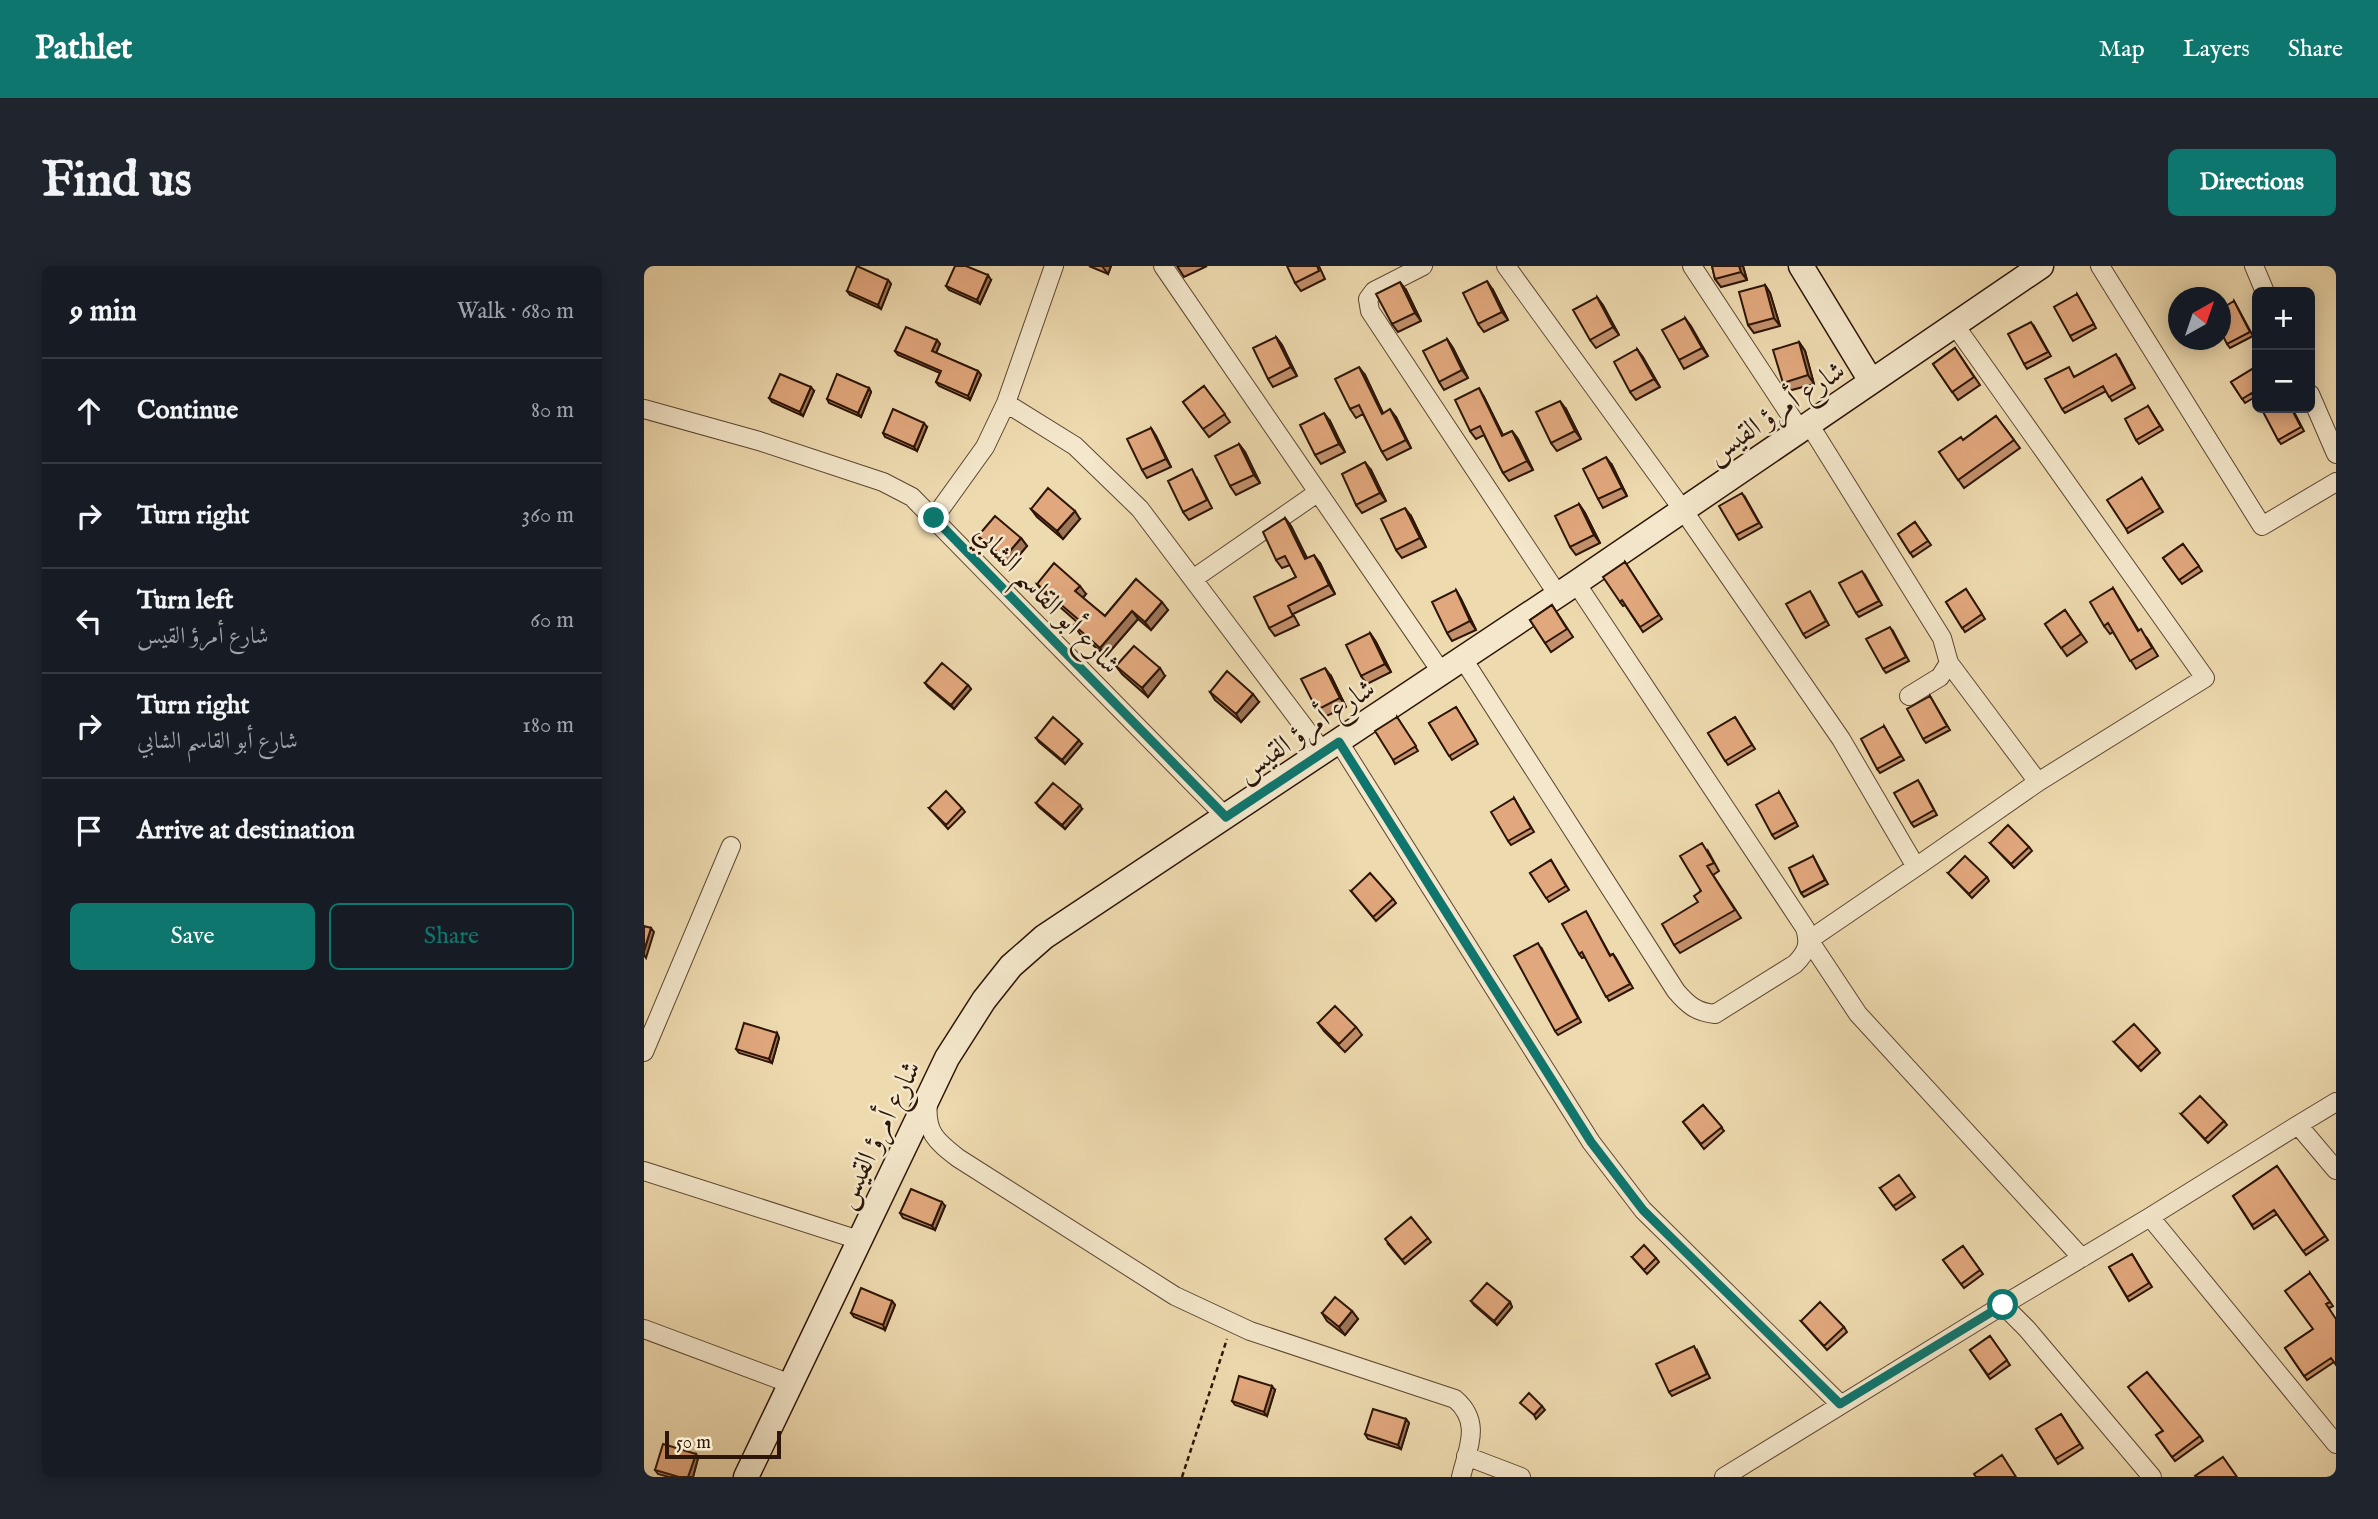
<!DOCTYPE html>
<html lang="en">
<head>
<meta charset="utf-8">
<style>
  body { margin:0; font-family:"IM FELL English",Amiri,serif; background:#20242c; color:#f1f3f6 }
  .controls { position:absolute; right:21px; top:21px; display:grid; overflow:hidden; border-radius:10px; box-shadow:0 4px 18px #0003 }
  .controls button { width:63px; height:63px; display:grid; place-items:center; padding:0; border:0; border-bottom:2px solid #363941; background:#171b24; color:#f1f3f6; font:35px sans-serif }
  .compass { position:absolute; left:1524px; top:21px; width:63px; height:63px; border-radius:50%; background:#171b24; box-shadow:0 4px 18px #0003; rotate:40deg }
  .scale { position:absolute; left:21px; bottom:18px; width:116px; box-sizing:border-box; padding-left:7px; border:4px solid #2d1507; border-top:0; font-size:19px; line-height:24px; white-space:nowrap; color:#2d1507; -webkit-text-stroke:5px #f4e7cb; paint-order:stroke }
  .stop { position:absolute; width:21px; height:21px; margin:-16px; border:5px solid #0f766e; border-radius:50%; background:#fff }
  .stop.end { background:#0f766e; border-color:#fff; box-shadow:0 2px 7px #0008 }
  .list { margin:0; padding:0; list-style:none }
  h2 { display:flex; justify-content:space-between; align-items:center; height:91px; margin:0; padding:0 28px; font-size:30px }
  h2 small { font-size:23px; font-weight:400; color:#9ea1a6 }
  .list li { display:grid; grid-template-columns:46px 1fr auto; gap:21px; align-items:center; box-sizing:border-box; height:105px; padding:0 28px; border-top:2px solid #363941 }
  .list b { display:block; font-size:26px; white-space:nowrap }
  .list p { margin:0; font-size:23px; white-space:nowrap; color:#9ea1a6 }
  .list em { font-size:23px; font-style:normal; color:#9ea1a6 }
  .actions { display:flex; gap:14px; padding:21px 28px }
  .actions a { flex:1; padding:16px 0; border:2px solid #0f766e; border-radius:10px; text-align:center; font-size:24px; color:#0f766e }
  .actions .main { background:#0f766e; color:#fff }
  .icon { flex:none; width:38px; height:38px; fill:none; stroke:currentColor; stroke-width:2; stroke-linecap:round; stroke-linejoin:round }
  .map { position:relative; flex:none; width:1692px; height:1211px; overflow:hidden; border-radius:10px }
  header { display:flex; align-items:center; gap:42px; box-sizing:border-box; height:98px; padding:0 35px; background:#0f766e; color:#fff }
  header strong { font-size:33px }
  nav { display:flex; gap:38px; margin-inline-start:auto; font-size:24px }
  .intro { display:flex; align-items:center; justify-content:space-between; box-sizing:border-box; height:168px; padding:0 42px }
  h1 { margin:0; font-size:49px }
  .button { padding:18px 32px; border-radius:10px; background:#0f766e; color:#fff; font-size:24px; font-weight:700 }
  main { display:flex; gap:42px; padding:0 42px }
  aside { flex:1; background:#171b24; border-radius:10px; box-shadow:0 4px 18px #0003 }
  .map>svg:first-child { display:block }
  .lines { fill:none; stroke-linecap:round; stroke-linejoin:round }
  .street-casing { stroke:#5d4631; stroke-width:20 }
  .secondary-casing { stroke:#2d1507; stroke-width:27 }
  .path { stroke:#2d1507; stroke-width:2.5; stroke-dasharray:5 3.5; stroke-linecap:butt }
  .street { stroke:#f4e7cb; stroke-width:18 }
  .secondary { stroke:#f4e7cb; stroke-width:24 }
  .wall { fill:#c2906c; stroke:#2d1507; stroke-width:2 }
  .shaded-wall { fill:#9e7658; stroke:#2d1507; stroke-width:2 }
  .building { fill:#e2a87d; stroke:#2d1507; stroke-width:2 }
  .route { stroke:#0f766e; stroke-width:9 }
  .labels { text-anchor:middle; stroke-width:5; stroke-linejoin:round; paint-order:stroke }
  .street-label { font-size:28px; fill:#2d1507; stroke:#f4e7cb }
</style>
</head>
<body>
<header>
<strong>Pathlet</strong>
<nav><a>Map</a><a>Layers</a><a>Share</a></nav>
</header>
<div class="intro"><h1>Find us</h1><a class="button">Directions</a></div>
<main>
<aside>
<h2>9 min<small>Walk · 680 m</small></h2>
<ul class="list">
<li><svg class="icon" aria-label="ahead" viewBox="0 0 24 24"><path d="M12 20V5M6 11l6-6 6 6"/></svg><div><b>Continue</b></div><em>80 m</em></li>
<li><svg class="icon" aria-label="right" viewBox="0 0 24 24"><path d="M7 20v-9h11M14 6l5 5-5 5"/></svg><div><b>Turn right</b></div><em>360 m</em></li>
<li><svg class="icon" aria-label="left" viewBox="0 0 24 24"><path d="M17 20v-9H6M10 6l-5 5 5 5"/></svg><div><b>Turn left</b><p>شارع أمرؤ القيس</p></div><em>60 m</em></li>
<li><svg class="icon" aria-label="right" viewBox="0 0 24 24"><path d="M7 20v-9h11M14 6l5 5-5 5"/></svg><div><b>Turn right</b><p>شارع أبو القاسم الشابي</p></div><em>180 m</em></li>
<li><svg class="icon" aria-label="arrive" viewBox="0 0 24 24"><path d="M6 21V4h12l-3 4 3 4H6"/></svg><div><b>Arrive at destination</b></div></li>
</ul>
<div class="actions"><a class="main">Save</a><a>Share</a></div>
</aside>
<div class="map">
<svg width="1692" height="1211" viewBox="0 0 1692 1211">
  <rect width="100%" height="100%" fill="#eedaaf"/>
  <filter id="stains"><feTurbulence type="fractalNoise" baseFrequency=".00286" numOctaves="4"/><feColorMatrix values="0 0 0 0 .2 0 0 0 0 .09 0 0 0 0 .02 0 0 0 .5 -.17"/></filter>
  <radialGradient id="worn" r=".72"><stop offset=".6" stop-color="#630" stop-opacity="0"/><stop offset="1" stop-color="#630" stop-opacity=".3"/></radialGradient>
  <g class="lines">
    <defs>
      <path id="street" d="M519,0L798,407
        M779,0L730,25L724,33L726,45L914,329
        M862,0L1039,244L1197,473L1272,601L1165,674L1214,748L1438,992
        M1048,0L1156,164
        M1456,0L1618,260L1692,216
        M1610,0L1621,26
        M1310,58L1561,412L1394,516
        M1666,128L1692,188
        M362,137L431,180L496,243L679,486
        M0,143L115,175L239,216L268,231L582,551
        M1165,158L1298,372L1305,397L1296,411L1265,430
        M290,252L341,181L362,137L410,0
        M549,313L673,227
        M819,393L1032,725C1044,739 1052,746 1071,748L1151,698C1163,686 1166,678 1161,662L932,317
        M695,476L947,876L999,944L1196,1138
        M1272,601L1394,516L1305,397
        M0,786L87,580
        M284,836C281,866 292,875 314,892L531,1030L606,1065L811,1133C838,1156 824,1182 817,1211
        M1654,859L1692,836
        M0,905L215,974
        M1506,951L1692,1178
        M1359,1039L1506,951L1654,859L1692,904
        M0,1063L147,1118
        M822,1190L877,1211
        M1080,1211L1359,1039L1383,1063L1508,1211"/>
      <path id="secondary" d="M1157,0L1227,115
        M102,1211L303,792L340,734L367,700L400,671L932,317L1397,0"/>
    </defs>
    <use href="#street" class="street-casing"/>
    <use href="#secondary" class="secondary-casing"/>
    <path class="path" d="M538,1211L583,1073"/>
    <use href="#street" class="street"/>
    <use href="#secondary" class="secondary"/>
  </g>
  <path class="wall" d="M445,0H467L464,8Z
    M533,0H563L540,11Z
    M675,0L681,13L657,25L651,17Z
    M1068,0H1099L1103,14L1077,21L1071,13Z
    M244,14L247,18L237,43L206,29L203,25Z
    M347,14L336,38L305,24L302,20Z
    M1121,19L1126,27L1136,60L1110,67L1104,59Z
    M762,24L777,55L754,66L748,58Z
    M849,24L864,54L840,66L834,58Z
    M1433,28L1452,62L1429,75L1426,70Z
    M953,31L975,69L952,82L946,74Z
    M1590,35L1609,70L1586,82L1583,78Z
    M1041,52L1064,90L1040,103L1035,94Z
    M1390,60L1407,90L1383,103L1380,98Z
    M632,71L638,79L653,110L629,121L624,113Z
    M803,73L809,82L824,112L800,124L795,116Z
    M293,74L296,78L292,87L334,105L337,109L326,134L295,120L292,116L296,107L254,89L251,85Z
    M1155,76L1161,85L1170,118L1144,125L1139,117Z
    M1311,82L1336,119L1314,134L1289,98Z
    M993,83L1016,121L992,134L986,126Z
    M1475,92L1491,122L1468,135L1462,125L1421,147L1418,143L1431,111Z
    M1610,102L1611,131L1601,137L1587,116Z
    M721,109L739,147L752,151L767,182L743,194L738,186L719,148L712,152L706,143Z
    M560,120L586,156L565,171L539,136Z
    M225,122L227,126L217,151L185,137L183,133Z
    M170,125L159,150L128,136L125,132Z
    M840,131L859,169L868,165L874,173L889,204L865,215L859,207L840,169L832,173L826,165Z
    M1504,140L1519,164L1495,178L1492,174Z
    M1648,142L1660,165L1637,178L1634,174Z
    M922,143L937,173L913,185L907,177Z
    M1352,150L1376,182L1320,222L1295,186L1319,174Z
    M686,155L701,186L677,198L671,189Z
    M283,161L273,185L241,171L239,167Z
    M507,162L512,170L527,201L503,212L498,204Z
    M595,178L601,186L616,217L592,229L586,220Z
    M968,199L983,230L959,242L954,233Z
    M727,204L742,235L718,247L712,239Z
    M553,212L568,242L545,254L539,246Z
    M1498,212L1519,246L1484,267L1482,263Z
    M1101,231L1118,261L1095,274L1092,269Z
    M935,238L941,247L956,277L932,289L926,281Z
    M387,243L436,253L419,273L393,251Z
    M767,250L782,281L758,292L752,284Z
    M641,252L647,260L663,292L676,297L691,328L649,348L655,359L631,370L625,362L652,311L646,299L638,302L632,294Z
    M1271,256L1287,279L1269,291L1254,268Z
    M334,270L377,272L383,280L366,300L340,278Z
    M1539,278L1558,305L1538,318L1519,292Z
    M981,296L1018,353L999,366L981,339L979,340L976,336Z
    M1221,309L1238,339L1215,351L1212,347Z
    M492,313L524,344L507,364L494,353L462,390L436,368L430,359L433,356L399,326L393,318L442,328L439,332L461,350Z
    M1469,322L1495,365L1503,372L1514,390L1492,403L1469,366L1466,368L1460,360Z
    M1322,323L1341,353L1321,366L1302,336Z
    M812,324L817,333L832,364L808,375L803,367Z
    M1169,330L1185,359L1162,372L1159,368Z
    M908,339L929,371L907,386L886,354Z
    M1421,344L1443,376L1423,390L1401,358Z
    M1249,365L1265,395L1242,407L1239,403Z
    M726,367L732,376L747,406L723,418L717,410Z
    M472,400L521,410L504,431L478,408Z
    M687,410L702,441L678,452L673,444Z
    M281,417L324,419L327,423L310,443L284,421Z
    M566,426L615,436L597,456L571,434Z
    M1286,430L1306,464L1282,477L1279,473Z
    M812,441L834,478L808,494L785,457Z
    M753,451L774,485L751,498L749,494Z
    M1091,451L1111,483L1084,499L1064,467Z
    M1240,460L1260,494L1236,507L1233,503Z
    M392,472L438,478L421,498L395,476Z
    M1277,519L1293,549L1270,561L1267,557Z
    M1135,526L1154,560L1131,573L1128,569Z
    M870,532L890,566L867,579L864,575Z
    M392,537L438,543L421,563L395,541Z
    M285,542H318L321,546L304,563Z
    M1346,577L1385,581L1388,585L1370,602Z
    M1064,585L1075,605L1069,609L1097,652L1036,687L1030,679L1054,636Z
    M1169,590L1184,618L1160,631L1157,627Z
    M907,594L925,624L905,636L886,607Z
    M1304,607L1343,611L1345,615L1328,632Z
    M707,625L749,633L752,637L732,655Z
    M944,649L966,689L969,688L972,692L989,722L965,735L941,691L938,692L935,688Z
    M897,681L937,756L914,769L911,765Z
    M674,757L712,761L718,769L701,786L680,765Z
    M133,767L135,772L128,797L95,787L92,783Z
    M1470,776L1513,783L1516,787L1497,805Z
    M1059,839L1080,865L1060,883L1039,856Z
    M1537,848L1580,855L1583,859L1564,877Z
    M1633,900L1684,974L1662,989L1633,948L1610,963L1589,930Z
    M1236,922L1268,927L1271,931L1252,944Z
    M301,940L291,964L259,952L256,947Z
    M784,972L787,976L761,998L744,978Z
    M1319,980L1339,1008L1320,1022L1299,994Z
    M1488,988L1508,1021L1485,1035L1465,1001Z
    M988,991L1012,992L1015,996L1003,1008Z
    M1666,1007L1689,1040L1685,1042L1690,1096L1663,1114L1641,1082L1669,1063Z
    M248,1035L251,1039L241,1064L210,1051L207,1047Z
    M827,1035L866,1036L868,1041L853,1059L830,1039Z
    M708,1045L714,1053L701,1069L683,1055L678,1047Z
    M1157,1055L1200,1061L1203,1066L1183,1084Z
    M1346,1070L1366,1099L1346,1113L1326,1084Z
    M1053,1084L1066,1112L1028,1130L1025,1126Z
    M631,1124L623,1150L591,1139L588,1135Z
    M1417,1148L1439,1182L1414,1198L1392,1163Z
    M762,1153L765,1157L757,1183L724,1173L721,1168Z
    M1518,1165L1556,1170L1559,1175L1531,1195L1512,1169Z
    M52,1188L54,1192L49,1211H25L14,1208L11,1204Z"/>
  <path class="shaded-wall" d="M458,0H467L464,8Z
    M1095,0H1099L1103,14L1097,6Z
    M344,9L347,14L336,38L333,34Z
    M244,14L247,18L237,43L234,39Z
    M843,15L849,24L864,54L858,46Z
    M756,16L762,24L777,55L771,47Z
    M1121,19L1126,27L1136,60L1130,52Z
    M953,31L959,39L975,69L969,61Z
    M1041,52L1047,60L1064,90L1058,82Z
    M632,71L638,79L653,110L647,101Z
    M803,73L809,82L824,112L818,104Z
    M293,74L296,78L291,89L288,85Z
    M1155,76L1161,85L1170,118L1164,109Z
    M993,83L999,91L1016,121L1010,113Z
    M715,101L721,109L743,156L738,148Z
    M334,105L337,109L326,134L324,130Z
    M167,121L170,125L159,150L156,146Z
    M225,122L227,126L217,151L214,147Z
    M835,122L840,131L863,178L858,170Z
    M916,135L922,143L937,173L931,165Z
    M746,143L752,151L767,182L762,174Z
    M680,147L686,155L701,186L695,178Z
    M280,157L283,161L273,185L270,181Z
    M507,162L512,170L527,201L522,193Z
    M868,165L874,173L889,204L883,195Z
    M595,178L601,186L616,217L610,209Z
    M962,191L968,199L983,230L978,222Z
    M721,196L727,204L742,235L736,227Z
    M935,238L941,247L956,277L950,269Z
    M761,242L767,250L782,281L776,272Z
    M431,245L436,253L419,273L413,265Z
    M641,252L647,260L667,301L661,293Z
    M377,272L383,280L366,300L360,292Z
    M670,289L676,297L691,328L685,319Z
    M436,320L442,328L437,334L431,325Z
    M812,324L817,333L832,364L826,355Z
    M518,336L524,344L507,364L501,356Z
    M488,345L494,353L462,390L456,382Z
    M726,367L732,376L747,406L741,398Z
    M516,402L521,410L504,431L498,422Z
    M681,402L687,410L702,441L696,432Z
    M324,419L327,423L310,443L307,439Z
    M609,428L615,436L597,456L592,448Z
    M435,474L438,478L421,498L418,494Z
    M436,539L438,543L421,563L418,559Z
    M7,662L10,666L2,692L0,689V685Z
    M133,767L135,772L128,797L125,793Z
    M298,936L301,940L291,964L288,960Z
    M248,1035L251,1039L241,1064L239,1059Z
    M866,1036L868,1041L853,1059L850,1055Z
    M708,1045L714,1053L701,1069L695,1061Z
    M628,1120L631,1124L623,1150L620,1146Z
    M898,1140L901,1144L892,1153L890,1149Z
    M762,1153L765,1157L757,1183L754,1179Z
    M52,1188L54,1192L49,1211H44Z"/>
  <path class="building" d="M213,0L244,14L234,39L203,25Z
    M311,0H322L344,9L333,34L302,20Z
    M643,0H673L675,5L651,17Z
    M1068,0H1095L1097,6L1071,13Z
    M843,15L858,46L834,58L819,27Z
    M756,16L771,47L748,58L732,28Z
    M1121,19L1130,52L1104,59L1095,26Z
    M1433,28L1450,58L1426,70L1410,41Z
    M953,31L969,61L946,74L929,44Z
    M1590,35L1606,66L1583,78L1577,66V43Z
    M1041,52L1058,82L1035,94L1018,64Z
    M1387,56L1404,86L1380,98L1364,68Z
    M262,61L293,74L288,85L334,105L324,130L292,116L297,105L251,85Z
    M632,71L647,101L624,113L609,82Z
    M803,73L818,104L795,116L779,85Z
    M1155,76L1164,109L1139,117L1129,84Z
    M1311,82L1330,111L1308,126L1289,98Z
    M993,83L1010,113L986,126L970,96Z
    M1472,88L1488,118L1465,131L1459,120L1418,143L1401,113L1425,101L1430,111Z
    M715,101L738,148L746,143L762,174L738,186L715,139L706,143L691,113Z
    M1610,102L1613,107V136L1608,127L1598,133L1587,116Z
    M136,108L167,121L156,146L125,132Z
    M193,108L225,122L214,147L183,133Z
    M560,120L581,148L559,163L539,136Z
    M835,122L858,170L868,165L883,195L859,207L836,160L826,165L811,134Z
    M916,135L931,165L907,177L892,146Z
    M1504,140L1516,160L1492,174L1481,153Z
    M1617,142H1647L1657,161L1634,174Z
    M249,143L280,157L270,181L239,167Z
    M680,147L695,178L671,189L656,159Z
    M1352,150L1370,174L1314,214L1295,186L1317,171L1319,174Z
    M507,162L522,193L498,204L483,173Z
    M595,178L610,209L586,220L571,190Z
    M962,191L978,222L954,233L939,203Z
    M721,196L736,227L712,239L698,208Z
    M548,203L563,234L539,246L524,215Z
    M1498,212L1516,242L1482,263L1463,234Z
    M404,222L431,245L413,265L387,243Z
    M1098,227L1115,257L1092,269L1075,240Z
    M935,238L950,269L926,281L911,250Z
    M761,242L776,272L752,284L737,253Z
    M351,250L377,272L360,292L334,270Z
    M641,252L661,293L670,289L685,319L644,340L649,350L625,362L610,331L652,311L641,290L632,294L619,266Z
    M1271,256L1284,275L1266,287L1254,268Z
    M1539,278L1555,300L1535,314L1519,292Z
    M981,296L1015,349L996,361L978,334L976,336L959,311Z
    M410,297L436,320L431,325L461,350L492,313L518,336L501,356L488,345L456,382L430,359L435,354L393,318Z
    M1218,305L1235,335L1212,347L1195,317Z
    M1469,322L1494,365L1497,363L1508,382L1486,395L1464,357L1460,360L1446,336Z
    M1322,323L1338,348L1318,362L1302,336Z
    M812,324L826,355L803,367L788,336Z
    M1166,325L1182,355L1159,368L1142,338Z
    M908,339L923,363L901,377L886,354Z
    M1421,344L1437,368L1417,382L1401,358Z
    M1246,361L1262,391L1239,403L1222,373Z
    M726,367L741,398L717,410L702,379Z
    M490,380L516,402L498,422L472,400Z
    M298,397L324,419L307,439L281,417Z
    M681,402L696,432L673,444L657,413Z
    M583,405L609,428L592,448L566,426Z
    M1286,430L1303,460L1279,473L1263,443Z
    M812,441L832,474L805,490L785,457Z
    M409,451L435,474L418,494L392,472Z
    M753,451L772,480L749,494L731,465Z
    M1091,451L1108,479L1081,495L1064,467Z
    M1240,460L1257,490L1233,503L1217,473Z
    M1274,514L1290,544L1267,557L1250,527Z
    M409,517L436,539L418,559L392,537Z
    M302,525L318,542L302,559L285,542Z
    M1135,526L1152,556L1128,569L1112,539Z
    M870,532L887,562L864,575L847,546Z
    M1364,559L1385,581L1367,598L1346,577Z
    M1058,577L1070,597L1063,600L1091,644L1030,679L1018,658L1054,636L1050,630L1057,625L1036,590Z
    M1169,590L1181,614L1157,627L1145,602Z
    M1321,590L1343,611L1325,628L1304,607Z
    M907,594L922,620L902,632L886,607Z
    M726,607L749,633L729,651L707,625Z
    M942,645L966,690L969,688L986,718L962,731L938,686L935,688L918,658Z
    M0,660L7,662L0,685Z
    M894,677L934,752L911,765L870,690Z
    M691,740L712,761L695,778L674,757Z
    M100,757L133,767L125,793L92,783Z
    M1490,758L1513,783L1494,801L1470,776Z
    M1556,830L1580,855L1561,873L1537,848Z
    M1059,839L1078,861L1057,878L1039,856Z
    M1633,900L1681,970L1659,985L1630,944L1608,959L1589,930Z
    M1255,909L1268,927L1249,940L1236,922Z
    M267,923L298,936L288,960L256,947Z
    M767,951L784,972L758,994L741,973Z
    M1000,979L1012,992L1000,1004L988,991Z
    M1319,980L1336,1004L1317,1018L1299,994Z
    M1488,988L1505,1017L1483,1031L1465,1001Z
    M1666,1007L1686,1036L1682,1038L1692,1053V1099L1687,1092L1660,1110L1641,1082L1669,1063L1641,1025Z
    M843,1017L866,1036L850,1055L827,1035Z
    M217,1022L248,1035L239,1059L207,1047Z
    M691,1031L708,1045L695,1061L678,1047Z
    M1176,1036L1200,1061L1180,1080L1157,1055Z
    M1346,1070L1363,1094L1344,1109L1326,1084Z
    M1050,1080L1063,1108L1025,1126L1012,1098Z
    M1503,1106L1556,1170L1528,1191L1512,1169L1519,1165L1484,1121Z
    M595,1110L628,1120L620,1146L588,1135Z
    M885,1127L898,1140L890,1149L876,1137Z
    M729,1143L762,1153L754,1179L721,1168Z
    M1417,1148L1436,1178L1411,1193L1392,1163Z
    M19,1178L52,1188L44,1211H35L11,1204Z
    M1358,1189L1372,1211H1332L1330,1208Z
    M1579,1191L1593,1211H1552L1551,1210Z"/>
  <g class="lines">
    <path class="route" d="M290,252L582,551L695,476L947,876L999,944L1196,1138L1359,1039"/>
  </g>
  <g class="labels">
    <g class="street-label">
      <text transform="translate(1131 145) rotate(-34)" y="10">شارع أمرؤ القيس</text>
      <text transform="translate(404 332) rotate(46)" y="10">شارع أبو القاسم الشابي</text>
      <text transform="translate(661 463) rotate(-34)" y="10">شارع أمرؤ القيس</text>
      <text transform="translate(233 868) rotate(-64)" y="10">شارع أمرؤ القيس</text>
    </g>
  </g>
  <rect width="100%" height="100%" filter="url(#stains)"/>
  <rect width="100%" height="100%" fill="url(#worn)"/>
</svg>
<div class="controls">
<button>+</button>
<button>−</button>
</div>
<svg class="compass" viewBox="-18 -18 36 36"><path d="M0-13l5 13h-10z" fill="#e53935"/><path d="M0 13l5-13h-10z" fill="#9ea1a6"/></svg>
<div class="scale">50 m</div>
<div class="stop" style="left:1359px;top:1039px"></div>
<div class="stop end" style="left:290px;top:252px"></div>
</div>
</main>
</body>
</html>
